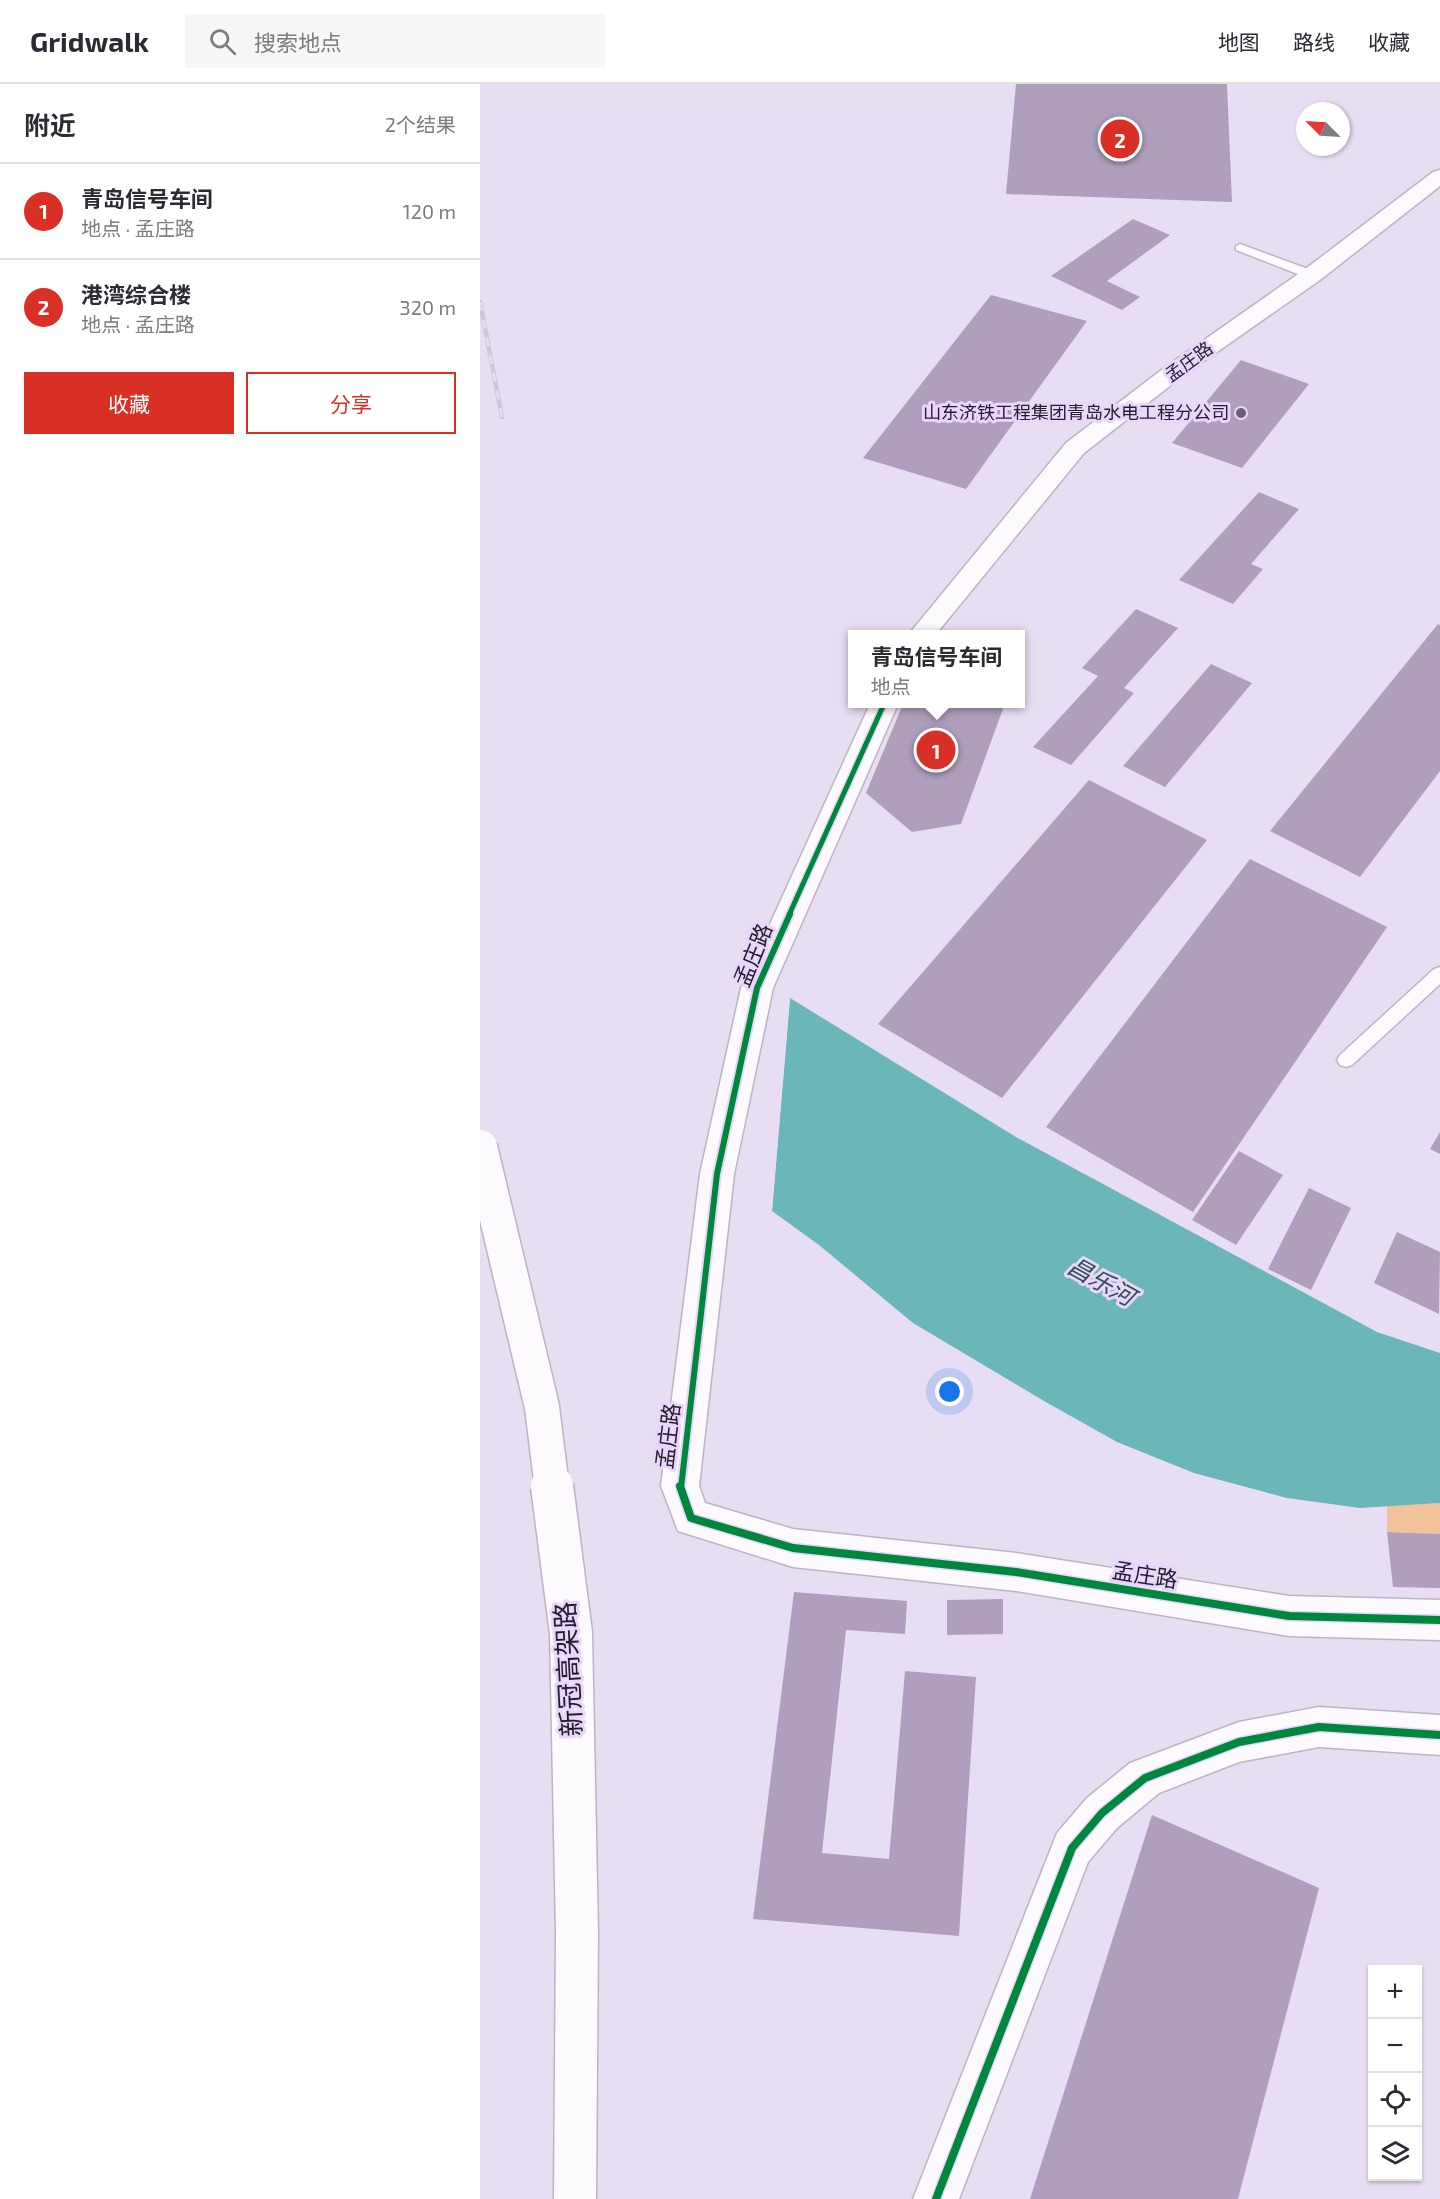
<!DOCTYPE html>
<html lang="zh">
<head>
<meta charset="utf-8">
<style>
  body { margin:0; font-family:"Exo 2","Noto Sans SC",sans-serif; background:#f7f7f7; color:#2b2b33 }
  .controls { position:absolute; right:18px; bottom:18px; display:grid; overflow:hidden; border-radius:0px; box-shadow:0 2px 4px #0004 }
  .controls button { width:54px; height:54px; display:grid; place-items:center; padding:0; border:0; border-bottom:2px solid #e1e1e2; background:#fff; color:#2b2b33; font:30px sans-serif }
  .compass { position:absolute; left:816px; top:18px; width:54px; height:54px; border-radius:50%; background:#fff; box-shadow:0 2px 4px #0004; rotate:294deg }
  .you { position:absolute; left:470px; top:1308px; width:21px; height:21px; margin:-15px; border:4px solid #fff; border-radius:50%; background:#1a73e8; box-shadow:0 0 0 9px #1a73e833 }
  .badge { display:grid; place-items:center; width:39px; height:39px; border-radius:50%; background:#d93025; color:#fff; font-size:20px; font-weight:700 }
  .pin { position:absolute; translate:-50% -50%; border:3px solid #fff; box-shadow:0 2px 6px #0006 }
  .popup { position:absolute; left:368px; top:546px; width:177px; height:78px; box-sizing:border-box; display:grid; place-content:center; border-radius:0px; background:#fff; filter:drop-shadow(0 2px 4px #0005); font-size:20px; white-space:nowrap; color:#7c7c81 }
  .popup b { font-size:22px; color:#2b2b33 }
  .popup::after { content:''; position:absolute; left:50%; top:100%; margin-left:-12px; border:12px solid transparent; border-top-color:#fff }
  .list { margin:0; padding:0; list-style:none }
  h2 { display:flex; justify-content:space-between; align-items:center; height:78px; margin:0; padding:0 24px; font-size:26px }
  h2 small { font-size:20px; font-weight:400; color:#7c7c81 }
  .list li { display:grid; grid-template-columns:39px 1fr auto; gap:18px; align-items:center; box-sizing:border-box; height:96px; padding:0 24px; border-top:2px solid #e1e1e2 }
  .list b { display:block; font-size:22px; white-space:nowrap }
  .list p { margin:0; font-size:20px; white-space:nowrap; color:#7c7c81 }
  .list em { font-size:20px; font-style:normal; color:#7c7c81 }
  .actions { display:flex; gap:12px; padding:18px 24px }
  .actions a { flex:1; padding:14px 0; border:2px solid #d93025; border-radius:0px; text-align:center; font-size:21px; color:#d93025 }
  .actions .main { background:#d93025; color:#fff }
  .icon { flex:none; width:33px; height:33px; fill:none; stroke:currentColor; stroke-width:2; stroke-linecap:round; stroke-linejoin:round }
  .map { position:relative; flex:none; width:960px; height:2115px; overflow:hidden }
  header { display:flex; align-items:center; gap:36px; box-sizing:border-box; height:84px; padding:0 30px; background:#fff; border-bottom:2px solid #e1e1e2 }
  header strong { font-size:28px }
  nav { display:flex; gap:33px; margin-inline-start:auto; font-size:21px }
  .search { width:420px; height:54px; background:#f7f7f7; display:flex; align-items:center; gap:15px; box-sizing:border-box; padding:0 21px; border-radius:0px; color:#7c7c81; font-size:22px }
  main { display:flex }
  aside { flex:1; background:#fff }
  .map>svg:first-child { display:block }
  .green { fill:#f1c29c }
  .water { fill:#6bb6b6 }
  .pier { fill:#e8def3 }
  .building { fill:#af9fbd }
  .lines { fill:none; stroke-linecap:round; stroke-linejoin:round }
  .service-casing { stroke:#bcb4c5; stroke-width:3 }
  .minor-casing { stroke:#bcb4c5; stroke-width:3 }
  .service { fill:#fcfafd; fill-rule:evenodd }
  .minor { fill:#fcfafd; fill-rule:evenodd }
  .rail-casing { stroke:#ccc9cf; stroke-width:4.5 }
  .rail { stroke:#e8d6fb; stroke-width:3; stroke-dasharray:9; stroke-linecap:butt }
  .trunk-bridge-far1-casing { stroke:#bcb4c5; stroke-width:37; stroke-linecap:butt }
  .trunk-bridge-casing { stroke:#bcb4c5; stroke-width:45; stroke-linecap:butt }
  .trunk-bridge-far1 { stroke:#fcfafd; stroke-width:34 }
  .trunk-bridge { stroke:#fcfafd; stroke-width:42 }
  .cycleway-far2-casing { stroke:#e8d6fb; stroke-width:8 }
  .cycleway-far1-casing { stroke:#e8d6fb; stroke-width:10 }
  .cycleway-casing { stroke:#e8d6fb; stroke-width:11 }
  .cycleway-far2 { stroke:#00873e; stroke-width:5 }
  .cycleway-far1 { stroke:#00873e; stroke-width:6 }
  .cycleway { stroke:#00873e; stroke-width:8 }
  .poi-dot { fill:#696173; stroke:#e8d6fb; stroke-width:2 }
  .labels { text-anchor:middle; stroke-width:6; stroke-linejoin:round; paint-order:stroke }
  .far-street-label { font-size:18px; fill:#251d2e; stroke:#e8d6fb }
  .far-poi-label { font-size:18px; fill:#251d2e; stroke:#e8d6fb; text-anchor:end }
  .street-label { font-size:22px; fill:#251d2e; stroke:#e8d6fb }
  .water-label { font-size:24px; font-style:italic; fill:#30514d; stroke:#e8d6fb }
  .near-street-label { font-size:27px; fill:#251d2e; stroke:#e8d6fb }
</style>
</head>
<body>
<header>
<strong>Gridwalk</strong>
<div class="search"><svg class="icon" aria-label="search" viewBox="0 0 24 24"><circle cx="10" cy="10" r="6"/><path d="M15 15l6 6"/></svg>搜索地点</div>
<nav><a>地图</a><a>路线</a><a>收藏</a></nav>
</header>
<main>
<aside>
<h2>附近<small>2个结果</small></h2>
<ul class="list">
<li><span class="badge">1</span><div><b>青岛信号车间</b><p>地点 · 孟庄路</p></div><em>120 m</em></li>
<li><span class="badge">2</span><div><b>港湾综合楼</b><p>地点 · 孟庄路</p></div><em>320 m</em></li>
</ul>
<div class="actions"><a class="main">收藏</a><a>分享</a></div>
</aside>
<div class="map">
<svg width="960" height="2115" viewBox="0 0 960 2115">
  <rect width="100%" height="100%" fill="#e8def3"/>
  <path class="green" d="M960,1419V1450L907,1448V1422Z"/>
  <path class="water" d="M310,914L536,1053L897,1248L960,1269V1419L880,1424L807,1414L714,1389L637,1358L564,1317L433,1239L339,1161L292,1127Z"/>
  <path class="pier" d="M307,912L310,914L292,1127L289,1126Z"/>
  <path class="building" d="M536,0H747L752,118L526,110Z
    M653,135L690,151L627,197L660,213L642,226L571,192Z
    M511,211L607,237L486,405L383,374Z
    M761,276L829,300L762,384L692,359Z
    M779,408L819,425L771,480L783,485L753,520L699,496Z
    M656,525L698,544L644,604L654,609L591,681L553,663L618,592L602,584Z
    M958,540L960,541V687L880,793L790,747Z
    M731,580L772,599L685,703L643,682Z
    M423,620H520L524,622L481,740L432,748L386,709Z
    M609,696L727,756L522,1014L398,940Z
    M770,775L907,843L713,1128L566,1043Z
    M960,1048V1070L950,1065Z
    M759,1067L803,1091L756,1161L712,1136Z
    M829,1104L871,1124L831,1206L788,1185Z
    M917,1148L960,1168L959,1230L894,1199Z
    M907,1448L960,1450V1504L913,1503Z
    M314,1508L427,1517L425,1550L366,1546L342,1769L409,1775L425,1587L496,1593L479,1852L273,1835Z
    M523,1515V1550L467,1551V1516Z
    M672,1731L839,1804L758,2115H550Z"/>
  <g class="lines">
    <defs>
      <path id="service" d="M760,160L836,188L838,191L832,195L828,194L756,166V162Z
        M960,883V900L872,981L866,983L860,981L857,976L860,971L954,885Z"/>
      <path id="minor" d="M960,86V102L840,196L700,294L604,369L456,550H429L586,359L684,284L824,186L953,88Z
        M390,620H418L293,904L254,1090L219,1402L225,1419L313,1445L536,1469L809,1512L960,1516V1556L809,1552L536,1507L313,1483L198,1447L181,1402L220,1090L261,904Z
        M839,1623L960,1631V1671L839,1663L759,1678L679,1709L637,1744L608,1778L479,2115H433L577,1749L607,1714L650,1679L759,1638Z"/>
    </defs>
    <use href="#service" class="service-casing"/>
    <use href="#minor" class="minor-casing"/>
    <use href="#service" class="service"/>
    <use href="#minor" class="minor"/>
    <defs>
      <path id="rail" d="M0,218L22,333"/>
    </defs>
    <use href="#rail" class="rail-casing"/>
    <use href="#rail" class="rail"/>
    <defs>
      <path id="trunk-bridge-far1" d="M0,1063L62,1323L72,1404"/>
      <path id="trunk-bridge" d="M72,1402L91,1549L97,1849L95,2115"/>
    </defs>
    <use href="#trunk-bridge-far1" class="trunk-bridge-far1-casing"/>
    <use href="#trunk-bridge" class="trunk-bridge-casing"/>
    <use href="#trunk-bridge-far1" class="trunk-bridge-far1"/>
    <use href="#trunk-bridge" class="trunk-bridge"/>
    <defs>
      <path id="cycleway-far2" d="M309,831L404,620"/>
      <path id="cycleway-far1" d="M201,1404L237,1090L277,904L310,830"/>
      <path id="cycleway" d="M200,1402L211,1434L313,1464L536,1488L809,1532L960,1536
        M456,2115L592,1764L622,1729L665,1694L759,1658L839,1643L960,1651"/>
    </defs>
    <use href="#cycleway-far2" class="cycleway-far2-casing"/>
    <use href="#cycleway-far1" class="cycleway-far1-casing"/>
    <use href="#cycleway" class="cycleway-casing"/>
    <use href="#cycleway-far2" class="cycleway-far2"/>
    <use href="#cycleway-far1" class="cycleway-far1"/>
    <use href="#cycleway" class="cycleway"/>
  </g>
  <circle class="poi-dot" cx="761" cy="329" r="6"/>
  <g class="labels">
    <g class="far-street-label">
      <text transform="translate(709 278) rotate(-36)" y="6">孟庄路</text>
    </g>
    <g class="far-poi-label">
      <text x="749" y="335">山东济铁工程集团青岛水电工程分公司</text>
    </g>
    <g class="street-label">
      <text transform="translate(273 871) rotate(-68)" y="8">孟庄路</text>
      <text transform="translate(188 1352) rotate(-83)" y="8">孟庄路</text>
      <text transform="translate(665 1491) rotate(9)" y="8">孟庄路</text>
    </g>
    <g class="water-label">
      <text transform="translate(621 1198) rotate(29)" y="8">昌乐河</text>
    </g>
    <g class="near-street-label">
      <text transform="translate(89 1585) rotate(-93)" y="9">新冠高架路</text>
    </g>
  </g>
</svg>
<div class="controls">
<button>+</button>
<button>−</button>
<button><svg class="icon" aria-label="locate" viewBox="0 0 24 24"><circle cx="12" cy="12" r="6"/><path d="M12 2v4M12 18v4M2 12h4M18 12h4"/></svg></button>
<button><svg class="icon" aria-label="layers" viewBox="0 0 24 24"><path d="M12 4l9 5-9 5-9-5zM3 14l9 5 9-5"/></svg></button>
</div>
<svg class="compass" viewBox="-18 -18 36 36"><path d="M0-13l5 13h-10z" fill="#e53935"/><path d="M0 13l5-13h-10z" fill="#7c7c81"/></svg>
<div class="you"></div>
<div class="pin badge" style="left:456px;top:666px">1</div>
<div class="popup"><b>青岛信号车间</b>地点</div>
<div class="pin badge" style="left:640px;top:55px">2</div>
</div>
</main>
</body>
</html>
